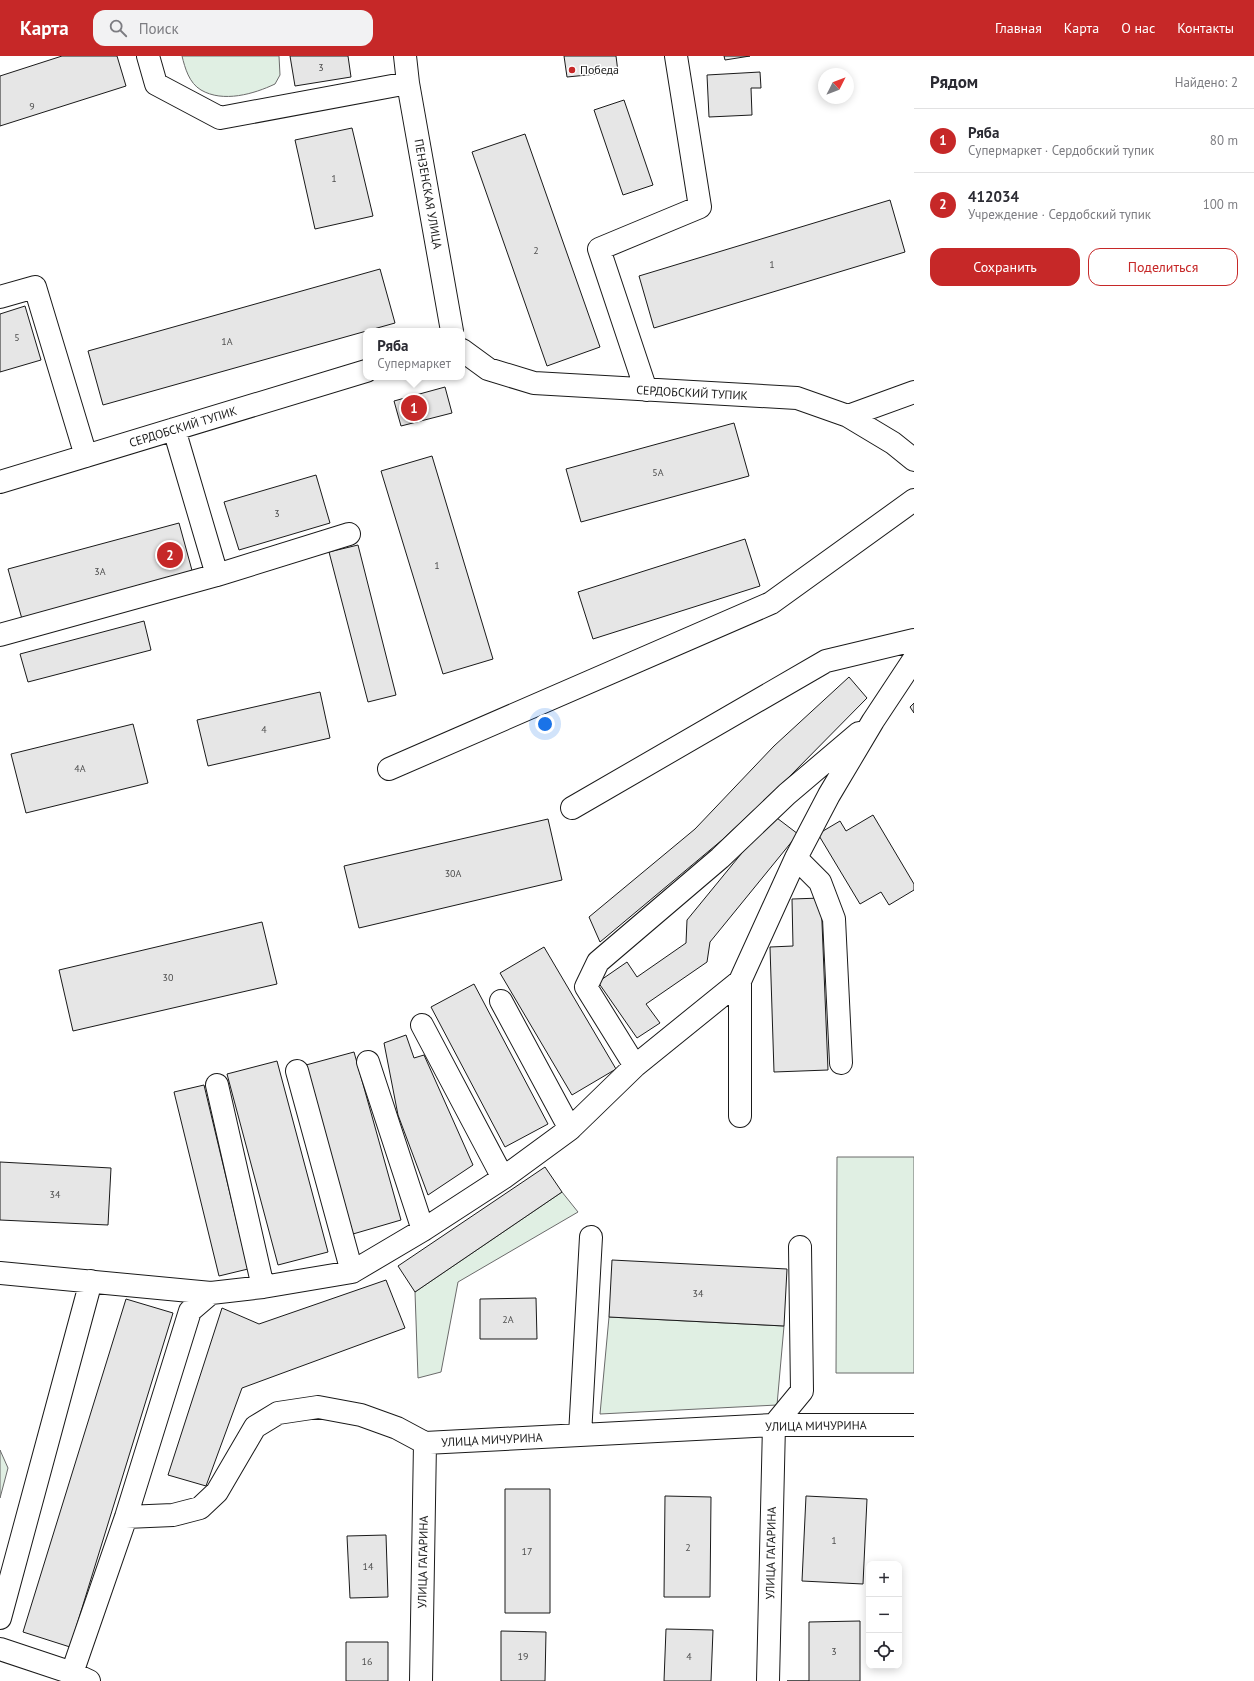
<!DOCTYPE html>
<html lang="ru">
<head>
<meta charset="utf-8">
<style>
  body { margin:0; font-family:"PT Sans",sans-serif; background:#f2f2f3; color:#2b2b33 }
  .controls { position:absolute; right:12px; bottom:12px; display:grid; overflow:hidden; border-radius:8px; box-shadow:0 2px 10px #0003 }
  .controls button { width:36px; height:36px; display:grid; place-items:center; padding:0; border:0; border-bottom:1px solid #e1e1e2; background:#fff; color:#2b2b33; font:20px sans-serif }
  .compass { position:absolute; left:818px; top:12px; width:36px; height:36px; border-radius:50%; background:#fff; box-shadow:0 2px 10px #0003; rotate:48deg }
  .you { position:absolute; left:545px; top:668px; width:14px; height:14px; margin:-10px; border:3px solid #fff; border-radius:50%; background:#1a73e8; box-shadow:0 0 0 6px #1a73e833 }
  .badge { display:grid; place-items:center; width:26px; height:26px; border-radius:50%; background:#c62828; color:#fff; font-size:13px; font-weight:700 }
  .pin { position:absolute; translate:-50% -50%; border:2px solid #fff; box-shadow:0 1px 4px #0006 }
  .popup { position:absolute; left:363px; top:272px; width:102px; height:52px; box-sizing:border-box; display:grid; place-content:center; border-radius:8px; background:#fff; filter:drop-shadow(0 1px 3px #0005); font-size:13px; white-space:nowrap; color:#7c7c81 }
  .popup b { font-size:15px; color:#2b2b33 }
  .popup::after { content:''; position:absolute; left:50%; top:100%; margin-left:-8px; border:8px solid transparent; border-top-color:#fff }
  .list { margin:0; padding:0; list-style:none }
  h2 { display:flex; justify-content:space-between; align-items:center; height:52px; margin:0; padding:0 16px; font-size:17px }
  h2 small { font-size:13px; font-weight:400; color:#7c7c81 }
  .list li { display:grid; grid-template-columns:26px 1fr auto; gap:12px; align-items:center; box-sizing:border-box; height:64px; padding:0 16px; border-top:1px solid #e1e1e2 }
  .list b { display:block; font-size:15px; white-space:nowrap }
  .list p { margin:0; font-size:13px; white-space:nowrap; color:#7c7c81 }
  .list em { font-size:13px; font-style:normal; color:#7c7c81 }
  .actions { display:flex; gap:8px; padding:12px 16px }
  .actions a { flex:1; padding:9px 0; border:1px solid #c62828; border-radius:12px; text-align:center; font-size:14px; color:#c62828 }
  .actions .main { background:#c62828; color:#fff }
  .icon { flex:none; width:22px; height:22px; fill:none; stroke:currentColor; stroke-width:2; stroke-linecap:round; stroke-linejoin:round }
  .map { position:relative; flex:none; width:914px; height:1625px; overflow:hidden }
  header { display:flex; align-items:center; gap:24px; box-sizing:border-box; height:56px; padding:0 20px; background:#c62828; color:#fff }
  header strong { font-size:19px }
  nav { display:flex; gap:22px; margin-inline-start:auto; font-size:14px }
  .search { width:280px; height:36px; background:#f2f2f3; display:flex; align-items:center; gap:10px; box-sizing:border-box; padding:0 14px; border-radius:12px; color:#7c7c81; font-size:15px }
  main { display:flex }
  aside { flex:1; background:#fff }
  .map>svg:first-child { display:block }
  .green { fill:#e0efe3; stroke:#6a6a6a }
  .building { fill:#e6e6e6; stroke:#1a1a1a }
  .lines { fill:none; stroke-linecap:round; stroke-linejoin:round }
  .minor-casing { stroke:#1a1a1a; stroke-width:24 }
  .minor { stroke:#fff; stroke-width:22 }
  .poi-dot { fill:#c62828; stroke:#fff; stroke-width:1.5 }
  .labels { text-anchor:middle; stroke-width:3; stroke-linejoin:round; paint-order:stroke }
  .number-label { font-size:10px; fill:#4d4d4d }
  .poi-label { font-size:12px; fill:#1a1a1a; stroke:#fff; text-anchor:start }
  .street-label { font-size:12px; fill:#1a1a1a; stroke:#fff }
</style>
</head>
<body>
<header>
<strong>Карта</strong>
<div class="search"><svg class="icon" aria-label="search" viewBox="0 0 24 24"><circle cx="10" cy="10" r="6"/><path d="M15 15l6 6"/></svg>Поиск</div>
<nav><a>Главная</a><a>Карта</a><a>О нас</a><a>Контакты</a></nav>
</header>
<main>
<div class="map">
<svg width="914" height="1625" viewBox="0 0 914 1625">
  <rect width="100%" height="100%" fill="#fff"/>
  <path class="green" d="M182,0H279L280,19L275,28C254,38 223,47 201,34C189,27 185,12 182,0Z
    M837,1101H914V1317H836Z
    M562,1136L578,1156L458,1226L441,1316L418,1322L415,1236Z
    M609,1261L784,1270L777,1349L600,1358Z
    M0,1394L8,1412L0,1442Z"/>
  <path class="building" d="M62,0H117L126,30L0,70V20Z
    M290,0H348L351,21L295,30Z
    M564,0H616L618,16L567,21Z
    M724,0H750L725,4Z
    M760,16L761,32H751L752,59L709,61L707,19Z
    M624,44L653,129L623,139L594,54Z
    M352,72L373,160L315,173L295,84Z
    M525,78L600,291L547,310L472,96Z
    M890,144L905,196L654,272L639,220Z
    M380,213L395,267L103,349L88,295Z
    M25,250L41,304L0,316V258Z
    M445,331L452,357L401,370L394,345Z
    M734,367L749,420L581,466L566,413Z
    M432,400L493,603L443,618L381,415Z
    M316,419L330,467L239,494L224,446Z
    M179,467L193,518L22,563L8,513Z
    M745,483L760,530L593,583L578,536Z
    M358,489L396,639L368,646L329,496Z
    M144,565L151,594L28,626L20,598Z
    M849,621L867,642L789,721L722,784L600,886L589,861L695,773L774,690Z
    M320,636L330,682L208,710L197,664Z
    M914,647V657L910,651Z
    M133,668L148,727L26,757L11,698Z
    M773,759L798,778L710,886L707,906L646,948L660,967L637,982L598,926L627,906L637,921L686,887L687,864Z
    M873,759L914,828V834L889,849L881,836L860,848L818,778L840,765L846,775Z
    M548,763L562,824L359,872L344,810Z
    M821,842L828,1014L774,1016L770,891L793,890L792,843Z
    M262,866L277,928L73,975L59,914Z
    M544,891L616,1013L572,1039L500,917Z
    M474,928L548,1068L505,1091L431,951Z
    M406,979L414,1002L424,999L473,1109L428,1139L398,1059L384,987Z
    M354,996L401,1164L353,1178L306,1009Z
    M277,1005L328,1196L278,1209L227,1018Z
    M204,1029L248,1213L219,1220L174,1036Z
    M0,1106L111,1112L108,1169L0,1164Z
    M545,1111L562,1136L415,1236L398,1210Z
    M612,1204L787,1213L784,1270L609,1261Z
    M386,1224L405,1272L242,1332L206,1430L168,1419L222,1252L259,1268Z
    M536,1242L537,1283H480V1243Z
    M126,1243L173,1257L70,1591L23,1576Z
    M505,1433H550V1557H505Z
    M665,1440L711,1441L710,1541H664Z
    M806,1440L867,1443L863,1528L802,1525Z
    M386,1479L388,1541L350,1542L347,1480Z
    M860,1565V1625H787H809V1566Z
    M666,1573L713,1574L711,1625H664Z
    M501,1575L546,1576L545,1625H501Z
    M346,1586H388V1625H346Z"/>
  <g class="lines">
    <defs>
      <path id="minor" d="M148,0L156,28L220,62L408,27
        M405,0L408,27L452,275
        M0,241L35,231L86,400
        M462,294L488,313L534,327L797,342L848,360L893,387L914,404
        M646,334L599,193L700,151L676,0
        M848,360L914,336
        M0,426L366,315
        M217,519L349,478
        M0,579L217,519L174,373
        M389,713L771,547L914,444
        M572,752L826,605L914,584
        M796,802L820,826L834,863L841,1007
        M501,945L570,1073
        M422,969L503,1122
        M368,1006L423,1174
        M635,1010L586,931L598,906L720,802L787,738L859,677
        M297,1015L352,1216
        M217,1029L263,1231
        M740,1060V925
        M0,1217L211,1237L263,1231L352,1216L423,1174L503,1122L570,1073L635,1010L740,925L796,802L829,739L873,665L914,603
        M774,1369L802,1335L800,1191
        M580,1379L591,1181
        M126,1461L173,1459L200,1452L217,1436L255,1371L278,1357L318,1351L361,1359L397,1372L425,1387L774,1369H914
        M0,1562L91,1225
        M0,1593L72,1617L89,1625
        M72,1617L126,1461L190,1255L211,1237
        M421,1625L425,1387
        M768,1625L774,1369"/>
    </defs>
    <use href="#minor" class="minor-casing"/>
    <use href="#minor" class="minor"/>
  </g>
  <circle class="poi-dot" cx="572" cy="14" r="4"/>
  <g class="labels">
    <g class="number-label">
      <text x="321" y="15">3</text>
      <text x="32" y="54">9</text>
      <text x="334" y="126">1</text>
      <text x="536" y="198">2</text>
      <text x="772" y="212">1</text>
      <text x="17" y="285">5</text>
      <text x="227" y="289">1А</text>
      <text x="658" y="420">5А</text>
      <text x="277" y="461">3</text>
      <text x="437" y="513">1</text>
      <text x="100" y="519">3А</text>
      <text x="264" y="677">4</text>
      <text x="80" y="716">4А</text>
      <text x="453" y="821">30А</text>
      <text x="168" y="925">30</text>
      <text x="55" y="1142">34</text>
      <text x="698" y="1241">34</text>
      <text x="508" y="1267">2А</text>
      <text x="834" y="1488">1</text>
      <text x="688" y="1495">2</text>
      <text x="527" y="1499">17</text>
      <text x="368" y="1514">14</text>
      <text x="834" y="1599">3</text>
      <text x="523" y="1604">19</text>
      <text x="689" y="1604">4</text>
      <text x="367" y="1609">16</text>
    </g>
    <g class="poi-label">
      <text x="580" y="18">Победа</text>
    </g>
    <g class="street-label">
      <text transform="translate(428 138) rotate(80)" y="4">ПЕНЗЕНСКАЯ УЛИЦА</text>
      <text transform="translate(692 337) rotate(3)" y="4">СЕРДОБСКИЙ ТУПИК</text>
      <text transform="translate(183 371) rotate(-17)" y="4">СЕРДОБСКИЙ ТУПИК</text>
      <text transform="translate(816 1370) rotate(-1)" y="4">УЛИЦА МИЧУРИНА</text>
      <text transform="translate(492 1384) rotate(-3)" y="4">УЛИЦА МИЧУРИНА</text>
      <text transform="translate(771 1497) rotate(-89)" y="4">УЛИЦА ГАГАРИНА</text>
      <text transform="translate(423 1506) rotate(-89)" y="4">УЛИЦА ГАГАРИНА</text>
    </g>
  </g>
</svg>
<div class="controls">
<button>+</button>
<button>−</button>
<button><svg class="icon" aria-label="locate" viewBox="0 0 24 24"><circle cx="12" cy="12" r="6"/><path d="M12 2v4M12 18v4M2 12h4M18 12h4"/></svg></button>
</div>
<svg class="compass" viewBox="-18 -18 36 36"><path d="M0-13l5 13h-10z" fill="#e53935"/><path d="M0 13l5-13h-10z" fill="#7c7c81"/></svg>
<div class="you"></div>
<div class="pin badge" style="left:414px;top:352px">1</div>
<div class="popup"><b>Ряба</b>Супермаркет</div>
<div class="pin badge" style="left:170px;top:499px">2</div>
</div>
<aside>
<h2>Рядом<small>Найдено: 2</small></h2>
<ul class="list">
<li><span class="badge">1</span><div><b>Ряба</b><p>Супермаркет · Сердобский тупик</p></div><em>80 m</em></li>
<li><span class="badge">2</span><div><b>412034</b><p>Учреждение · Сердобский тупик</p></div><em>100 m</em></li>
</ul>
<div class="actions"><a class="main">Сохранить</a><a>Поделиться</a></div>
</aside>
</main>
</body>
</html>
